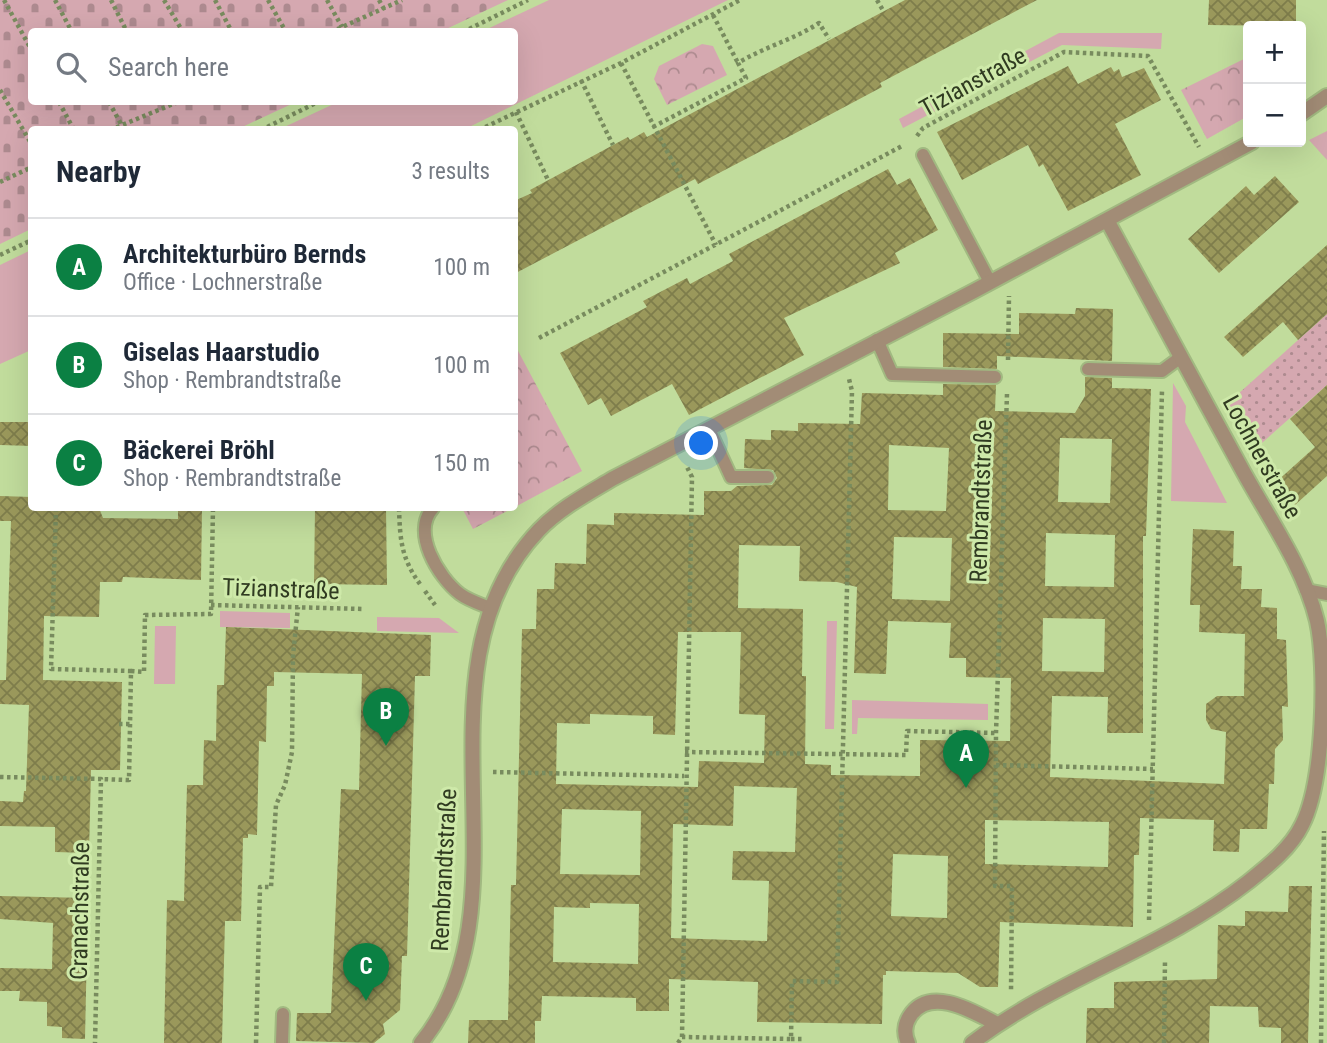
<!DOCTYPE html>
<html lang="en">
<head>
<meta charset="utf-8">
<style>
  body { margin:0; font-family:"Roboto Condensed",sans-serif; background:#f6f6f7; color:#1f2937 }
  .controls { position:absolute; right:21px; top:21px; display:grid; overflow:hidden; border-radius:7px; box-shadow:0 7px 28px #0002 }
  .controls button { width:63px; height:63px; display:grid; place-items:center; padding:0; border:0; border-bottom:2px solid #e0e1e3; background:#fff; color:#1f2937; font:35px sans-serif }
  .you { position:absolute; left:702px; top:444px; width:24px; height:24px; margin:-18px; border:5px solid #fff; border-radius:50%; background:#1a73e8; box-shadow:0 0 0 10px #1a73e833 }
  .badge { display:grid; place-items:center; width:46px; height:46px; border-radius:50%; background:#0b8043; color:#fff; font-size:23px; font-weight:700 }
  .pin { position:absolute; translate:-50% -58px; filter:drop-shadow(0 2px 4px #0008) }
  .pin::after { content:''; position:absolute; top:37px; width:24px; height:21px; background:inherit; clip-path:polygon(0 0,100% 0,50% 100%) }
  .list { margin:0; padding:0; list-style:none }
  h2 { display:flex; justify-content:space-between; align-items:center; height:91px; margin:0; padding:0 28px; font-size:30px }
  h2 small { font-size:23px; font-weight:400; color:#747a83 }
  .list li { display:grid; grid-template-columns:46px 1fr auto; gap:21px; align-items:center; box-sizing:border-box; height:98px; padding:0 28px; border-top:2px solid #e0e1e3 }
  .list b { display:block; font-size:26px; white-space:nowrap }
  .list p { margin:0; font-size:23px; white-space:nowrap; color:#747a83 }
  .list em { font-size:23px; font-style:normal; color:#747a83 }
  .icon { flex:none; width:38px; height:38px; fill:none; stroke:currentColor; stroke-width:2; stroke-linecap:round; stroke-linejoin:round }
  .map { position:relative; flex:none; width:1327px; height:1043px; overflow:hidden }
  .search { position:absolute; background:#fff; box-shadow:0 7px 28px #0002; left:28px; top:28px; width:490px; height:77px; display:flex; align-items:center; gap:18px; box-sizing:border-box; padding:0 24px; border-radius:7px; color:#747a83; font-size:26px }
  .panel { position:absolute; background:#fff; box-shadow:0 7px 28px #0002; left:28px; top:126px; width:490px; height:385px; border-radius:7px }
  .map>svg:first-child { display:block }
  .grass { fill:#d5a8b0 }
  .forest { fill:url(#forest-crowns) }
  .cemetery { fill:url(#cemetery-stones) }
  .garden { fill:url(#garden-dots) }
  .building { fill:url(#building-cross-hatch); fill-rule:evenodd }
  .lines { fill:none; stroke-linecap:round; stroke-linejoin:round }
  .service-casing { stroke:#a1b981; stroke-width:16 }
  .minor-casing { stroke:#a1b981; stroke-width:18 }
  .path { stroke:#788b5e; stroke-width:4.5; stroke-dasharray:3.5 3.5; stroke-linecap:butt }
  .service { stroke:#a28c76; stroke-width:12 }
  .minor { stroke:#a28c76; stroke-width:14 }
  .labels { text-anchor:middle; stroke-width:6; stroke-linejoin:round; paint-order:stroke }
  .street-label { font-size:24px; fill:#303b21; stroke:#cee9a9 }
</style>
</head>
<body>
<div class="map">
<svg width="1327" height="1043" viewBox="0 0 1327 1043">
  <defs>
    <pattern id="forest-crowns" width="20" height="18" patternUnits="userSpaceOnUse" patternTransform="scale(1.75)"><rect width="20" height="18" fill="#d5a8b0"/><path d="M2 6a3 3 0 1 1 6 0M12 15a3 3 0 1 1 6 0" fill="none" stroke="#ad8a8f"/></pattern>
    <pattern id="cemetery-stones" width="16" height="16" patternUnits="userSpaceOnUse" patternTransform="scale(1.75)"><rect width="16" height="16" fill="#d5a8b0"/><path d="M2 7V4a2 2 0 0 1 4 0v3zM10 15v-3a2 2 0 0 1 4 0v3z" fill="#ad8a8f"/></pattern>
    <pattern id="garden-dots" width="8" height="8" patternUnits="userSpaceOnUse" patternTransform="scale(1.75)"><rect width="8" height="8" fill="#d5a8b0"/><path d="M2 2h.1M6 6h.1" fill="none" stroke="#ad8a8f" stroke-width="1.8" stroke-linecap="round"/></pattern>
    <pattern id="building-cross-hatch" width="8" height="8" patternUnits="userSpaceOnUse" patternTransform="scale(1.75)"><rect width="8" height="8" fill="#9a985b"/><path d="M0 0l8 8M0 8l8-8" fill="none" stroke="#7e7d4b"/></pattern>
  </defs>
  <rect width="100%" height="100%" fill="#c1dc9c"/>
  <path class="grass" d="M549,0H728L465,129H280L338,102H514V32L483,31Z
    M1059,33H1162L1161,49L1062,45L903,128L899,119Z
    M1327,131V160L1309,140Z
    M31,250V350L0,364V265Z
    M1173,383L1186,406L1185,422L1227,503L1171,501Z
    M220,611L290,613V628L220,627Z
    M377,617L439,618L459,633L377,631Z
    M827,621H837L834,729H825Z
    M155,626H176L175,684H154Z
    M852,700L988,704V720L858,718L857,734H852Z"/>
  <path class="forest" d="M702,44L713,46L727,75L667,105L654,79L659,66Z
    M1248,57V116L1207,139L1181,90Z
    M516,347L582,471L515,507L514,348Z
    M462,508H513L473,529Z"/>
  <path class="cemetery" d="M0,0H508L442,31L32,32V102H296L238,129L32,130L31,229L0,244Z"/>
  <path class="garden" d="M1327,314V385L1253,451L1228,403Z"/>
  <path class="building" d="M905,0H1037L880,83L882,87L790,136L698,184L695,179L514,274V201L532,193L530,190L628,137L630,140L644,132L647,137Z
    M1209,0H1296V26L1208,25Z
    M1068,66L1078,84L1111,67L1114,72L1119,69L1122,77L1144,68L1161,100L1115,124L1141,175L1068,211L1043,164L1039,167L1028,145L962,180L937,132Z
    M888,169L897,185L910,178L938,230L895,253L900,263L784,318L804,355L689,415L672,384L611,416L601,398L588,405L560,353L647,307L643,301L687,278L690,284L733,261L729,254Z
    M1275,176L1299,202L1219,273L1188,239L1246,186L1254,195Z
    M1327,245V314L1298,340L1283,322L1243,357L1224,337Z
    M1076,308L1113,309L1112,361L997,356V369L943,367V333L1019,334V313L1075,314Z
    M1085,377L1112,378V388L1151,389L1146,536H1143V733H1107L1108,697L1052,696L1050,777L1224,784L1226,732L1211,729L1206,720V704L1217,696H1244L1245,634L1199,632L1200,605H1190L1193,529L1234,531L1233,566H1242L1241,589H1262L1261,607L1277,608V639L1286,640L1288,707L1282,706L1283,740L1275,749L1274,784H1269L1267,829H1240L1239,852L1213,851L1214,820L1140,818L1139,855H1134L1133,927L1000,922L998,987H980L958,973L886,971V975H883L882,1024L757,1022L758,982L669,979V1011H636V998L542,996L541,1021H535V1043H468L469,1020H508L511,885H516L522,629H536L537,589H554L555,563L586,564L587,524L614,525V513L704,515V491H731L737,486L772,485L777,478L773,470L744,468L745,439L771,440V430L798,431V423L860,424L862,393L943,395V384L996,385L995,411L1075,413L1085,396ZM1060,438L1112,439L1110,503L1058,502ZM889,445L949,448L946,511L888,510ZM1046,533L1115,535L1114,587L1045,586ZM894,537L952,538L950,601L892,599ZM739,545L800,546L799,581L837,582L857,587L854,673L886,674L888,621L951,623L949,658H966V677L1011,678L1010,741L920,740V776L831,775V765L805,764L806,676H802L803,609L738,608ZM1043,618L1105,619L1104,672L1042,671ZM678,632H741L739,714L765,715L764,763L699,761L698,787L556,784L557,723L590,724V714L653,716V734L675,735ZM734,786L797,788L795,852L733,851L732,880L769,881L767,941L671,938L673,824L733,826ZM562,809L641,811L640,875L560,874ZM985,820L1109,822L1108,867L985,864ZM893,854L948,856L947,918L891,916ZM590,903L639,904L638,964L553,962L554,907L590,908Z
    M1327,385V476L1295,505L1275,483L1315,447L1290,419Z
    M0,422H32V446L0,445Z
    M0,496L32,497V508H99L103,518L178,519V508H202L201,580L123,577L122,582H100L99,617L44,616L43,680L122,682L120,770H91L89,853L55,852V827L0,826V801L23,802L24,791H26L29,705L0,704V680H6L11,521H0Z
    M315,508H386L387,585L314,584Z
    M226,627L431,635L430,676H415L407,956H402L400,1010L383,1024L385,1034L374,1043L296,1041L297,1013H331L341,789L359,790L362,674L274,672V686H267L266,742L259,741L257,835L248,834V838H243L241,921H225L222,1043H164L167,900L184,901L187,785H203L204,740L216,741L217,685H224Z
    M1289,886H1312L1308,1043H1281V1028L1259,1027L1258,1007L1210,1006L1209,1043H1086L1087,1008H1114V982L1217,979L1218,925L1245,926V911L1288,912Z
    M0,896L88,898L85,1039L62,1038V1027L47,1026V1002L19,1001L20,991H0V968L52,969L53,923L0,919Z"/>
  <g class="lines">
    <defs>
      <path id="service" d="M923,155L990,282
        M877,340L892,374L995,377
        M1088,369L1162,371L1181,357
        M709,429L731,477H768
        M433,508C411,532 438,577 460,594C468,600 480,604 490,608
        M1306,590L1327,594
        M282,1043L283,1014"/>
      <path id="minor" d="M1301,114L1327,96
        M421,1043C537,901 404,672 539,530C559,509 587,494 612,479L974,291L1252,142
        M908,1043C904,1034 904,1025 910,1016C930,985 974,1012 997,1024
        M972,1043C1056,979 1164,948 1248,882C1268,866 1291,848 1302,825C1324,782 1327,667 1317,621C1304,568 1270,520 1244,473C1198,389 1153,305 1107,220"/>
    </defs>
    <use href="#service" class="service-casing"/>
    <use href="#minor" class="minor-casing"/>
    <path class="path" d="M4,0L32,51
      M55,0L72,32
      M111,0L127,32
      M164,0L183,32
      M215,0L232,32
      M268,0L286,32
      M327,0L342,27
      M379,0L384,9
      M877,0L884,12
      M713,15L738,63
      M331,32L402,0
      M463,32L528,0
      M621,63L716,245
      M581,80L613,145
      M0,90L32,145
      M59,102L74,130
      M109,102L121,124
      M516,112L548,180
      M653,127L746,78L738,63C764,47 793,40 819,23L829,39
      M110,130L178,102
      M261,130L318,102
      M479,130L621,63L740,0
      M917,136L923,128L1064,52L1148,56L1199,147
      M0,182L32,167
      M0,255L32,240
      M539,338L904,145
      M1008,360L1009,296
      M1007,394L996,733L995,886H1012L1011,992
      M56,508L51,669L131,671L129,780L101,779
      M399,508C400,539 401,558 420,584
      M425,591L435,605
      M211,605L363,609
      M131,671L144,672L145,615L211,614L213,508
      M119,724H131
      M685,752L906,755L907,731L996,733
      M996,765L1153,769
      M493,772L684,776
      M0,777L101,779L95,1043
      M1149,920L1162,390
      M682,1037L692,477L686,465
      M791,1039H802
      M256,1043L260,887H271L276,805L285,785L292,752L293,655L298,607
      M678,1043L682,1037L791,1039L792,981L837,982L852,391L849,379
      M1164,1043L1165,960
      M1321,1043L1324,831"/>
    <use href="#service" class="service"/>
    <use href="#minor" class="minor"/>
  </g>
  <g class="labels">
    <g class="street-label">
      <text transform="translate(973 82) rotate(-29)" y="8">Tizianstraße</text>
      <text transform="translate(1262 457) rotate(61)" y="8">Lochnerstraße</text>
      <text transform="translate(981 501) rotate(-88)" y="8">Rembrandtstraße</text>
      <text transform="translate(281 589) rotate(2)" y="8">Tizianstraße</text>
      <text transform="translate(444 870) rotate(-87)" y="8">Rembrandtstraße</text>
      <text transform="translate(80 911) rotate(-89)" y="8">Cranachstraße</text>
    </g>
  </g>
</svg>
<div class="controls">
<button>+</button>
<button>−</button>
</div>
<div class="you"></div>
<div class="pin badge" style="left:966px;top:788px">A</div>
<div class="pin badge" style="left:386px;top:746px">B</div>
<div class="pin badge" style="left:366px;top:1001px">C</div>
<div class="search"><svg class="icon" aria-label="search" viewBox="0 0 24 24"><circle cx="10" cy="10" r="6"/><path d="M15 15l6 6"/></svg>Search here</div>
<section class="panel">
<h2>Nearby<small>3 results</small></h2>
<ul class="list">
<li><span class="badge">A</span><div><b>Architekturbüro Bernds</b><p>Office · Lochnerstraße</p></div><em>100 m</em></li>
<li><span class="badge">B</span><div><b>Giselas Haarstudio</b><p>Shop · Rembrandtstraße</p></div><em>100 m</em></li>
<li><span class="badge">C</span><div><b>Bäckerei Bröhl</b><p>Shop · Rembrandtstraße</p></div><em>150 m</em></li>
</ul>
</section>
</div>
</body>
</html>
